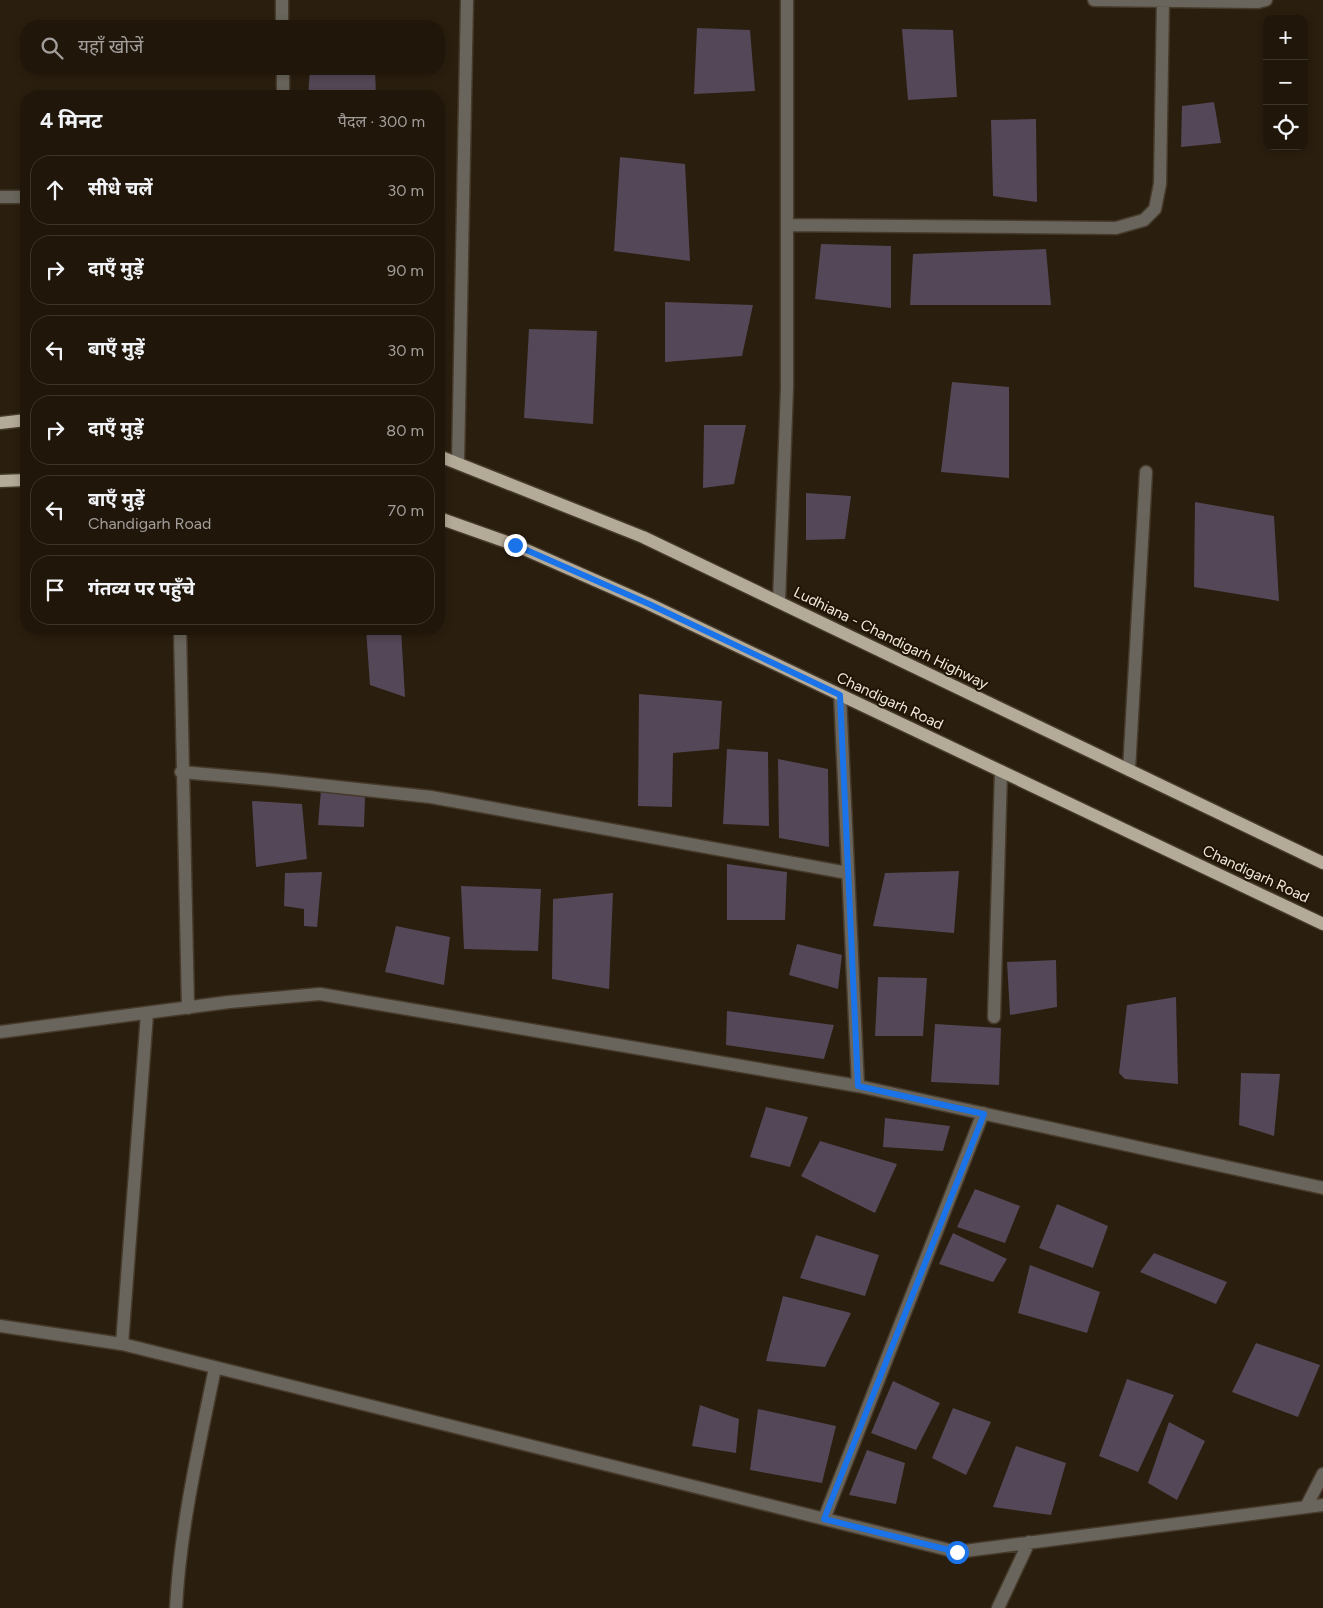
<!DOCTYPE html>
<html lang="hi">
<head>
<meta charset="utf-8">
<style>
  body { margin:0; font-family:Figtree,"Noto Sans Devanagari",sans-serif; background:#281f13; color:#f1f3f6 }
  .controls { position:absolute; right:15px; top:15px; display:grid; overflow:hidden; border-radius:10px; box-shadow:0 2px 8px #0003 }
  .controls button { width:45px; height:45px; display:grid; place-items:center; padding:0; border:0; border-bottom:1px solid #3d352b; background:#20160a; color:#f1f3f6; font:25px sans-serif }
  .stop { position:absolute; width:15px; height:15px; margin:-11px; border:4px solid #1a73e8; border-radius:50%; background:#fff }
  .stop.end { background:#1a73e8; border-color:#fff; box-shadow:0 1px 5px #0008 }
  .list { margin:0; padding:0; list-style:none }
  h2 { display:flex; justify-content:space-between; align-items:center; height:65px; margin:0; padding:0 20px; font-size:21px }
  h2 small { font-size:16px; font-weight:400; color:#a29f9c }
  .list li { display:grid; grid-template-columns:32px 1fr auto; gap:15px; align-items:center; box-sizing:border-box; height:70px; margin:0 10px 10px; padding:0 10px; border:1px solid #3d352b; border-radius:20px }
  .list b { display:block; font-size:19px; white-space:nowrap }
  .list p { margin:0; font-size:16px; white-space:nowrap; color:#a29f9c }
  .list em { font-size:16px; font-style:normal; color:#a29f9c }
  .icon { flex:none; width:28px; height:28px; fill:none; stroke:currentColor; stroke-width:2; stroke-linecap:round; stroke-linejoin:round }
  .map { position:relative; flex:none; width:1323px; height:1608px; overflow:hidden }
  .search { position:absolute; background:#20160a; box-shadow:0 2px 8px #0003; left:20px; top:20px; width:425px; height:55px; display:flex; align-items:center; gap:12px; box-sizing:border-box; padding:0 18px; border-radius:20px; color:#a29f9c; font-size:19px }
  .panel { position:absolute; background:#20160a; box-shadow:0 2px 8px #0003; left:20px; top:90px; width:425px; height:545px; border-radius:20px }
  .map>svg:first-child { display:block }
  .building { fill:#544757 }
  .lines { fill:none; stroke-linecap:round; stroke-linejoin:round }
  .minor-casing { stroke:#463a2b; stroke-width:15 }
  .major-casing { stroke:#463a2b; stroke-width:15 }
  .minor { stroke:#69655c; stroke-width:12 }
  .major { stroke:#b4aa98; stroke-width:12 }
  .route { stroke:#1a73e8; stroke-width:6 }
  .labels { text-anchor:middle; stroke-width:4; stroke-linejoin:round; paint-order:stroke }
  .street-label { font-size:15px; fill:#f2e9df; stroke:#201405 }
</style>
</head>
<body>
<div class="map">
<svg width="1323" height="1608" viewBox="0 0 1323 1608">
  <rect width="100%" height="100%" fill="#2a1e0e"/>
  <path class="building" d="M697,28L750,30L755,91L694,94Z
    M902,29L953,30L957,97L908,100Z
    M310,69H375L376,96H308Z
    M1214,102L1221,143L1181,147L1182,106Z
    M1036,119L1037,202L993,196L991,120Z
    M620,157L685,164L690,261L614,251Z
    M821,244L891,246V308L815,299Z
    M1046,249L1051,305H910L913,254Z
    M665,302L753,305L742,356L665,362Z
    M529,329L597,331L593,424L524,418Z
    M952,382L1009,387V478L941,472Z
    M704,425H746L734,484L703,488Z
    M806,493L851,496L845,539L806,540Z
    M1195,502L1274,516L1279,601L1194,587Z
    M366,629H401L405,697L370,685Z
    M639,694L722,701L719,749L673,753L672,807L638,806Z
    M727,749L768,752L769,826L723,824Z
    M778,759L828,769L829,847L779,838Z
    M321,790L365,797L364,827L318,825Z
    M252,801L302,804L307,859L256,867Z
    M727,864L787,872L785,920H727Z
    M959,871L954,933L873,926L885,873Z
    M322,872L317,927L304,926V909L284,906L285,873Z
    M461,886L541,889L538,951L464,949Z
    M613,893L609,989L552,979L553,899Z
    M396,926L450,937L444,985L385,972Z
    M797,944L842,955L838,989L789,975Z
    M1056,960L1057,1007L1010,1015L1007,962Z
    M878,977L927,978L923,1036H875Z
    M1176,997L1178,1084L1125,1079L1119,1073L1127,1005Z
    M727,1011L834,1025L824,1059L726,1045Z
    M935,1024L1001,1028L999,1085L931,1082Z
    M1241,1073L1280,1074L1274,1136L1239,1125Z
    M766,1107L808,1117L790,1167L750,1157Z
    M885,1118L950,1126L943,1151L883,1147Z
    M820,1141L897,1164L875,1213L801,1176Z
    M975,1189L1020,1206L1005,1243L957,1227Z
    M1057,1204L1108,1226L1093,1268L1039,1248Z
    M953,1233L1007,1259L993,1282L939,1264Z
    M816,1235L879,1255L865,1296L800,1278Z
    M1154,1253L1227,1282L1216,1304L1140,1272Z
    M1030,1265L1100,1292L1087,1333L1018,1313Z
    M783,1296L851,1313L825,1367L766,1361Z
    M1256,1343L1320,1365L1298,1417L1232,1392Z
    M1127,1379L1174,1395L1138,1472L1099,1456Z
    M893,1381L940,1403L916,1450L871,1433Z
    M700,1405L739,1419L736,1453L692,1446Z
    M953,1408L991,1422L966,1475L932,1458Z
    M758,1409L836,1426L822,1483L750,1470Z
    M1169,1422L1205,1441L1177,1500L1148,1483Z
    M1016,1446L1066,1463L1051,1515L993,1507Z
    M867,1450L905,1463L896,1504L849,1495Z"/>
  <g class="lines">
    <defs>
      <path id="minor" d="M282,0V26
        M1094,0L1258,2L1266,0
        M283,69V96
        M0,197H26
        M787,225L1116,228L1144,220L1155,209L1160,184L1163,1
        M458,463L467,0
        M779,602L787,388V0
        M180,629L188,1008
        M840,695L858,1086
        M1129,770L1146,472
        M181,772L273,780L431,797L848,873
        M994,1017L1001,771
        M0,1032L229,1002L320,994L858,1086L1323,1188
        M0,1326L122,1344L957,1552L1323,1505
        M122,1344L147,1014
        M1306,1507L1323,1474
        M824,1519L983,1113
        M176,1608C180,1527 199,1447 215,1368
        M998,1608L1029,1542"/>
      <path id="major" d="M0,423L26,420
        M439,456L643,537L1323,863
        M0,481L26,480
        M439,518L515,545L649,604L1323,924"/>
    </defs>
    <use href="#minor" class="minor-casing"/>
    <use href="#major" class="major-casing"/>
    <use href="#minor" class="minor"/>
    <use href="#major" class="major"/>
  </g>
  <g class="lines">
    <path class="route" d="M515,545L649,604L840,695L858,1086L984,1114L824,1519L957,1552"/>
  </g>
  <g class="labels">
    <g class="street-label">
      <text transform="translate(891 638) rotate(26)" y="5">Ludhiana - Chandigarh Highway</text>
      <text transform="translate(890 701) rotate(25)" y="5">Chandigarh Road</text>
      <text transform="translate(1256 874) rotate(25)" y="5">Chandigarh Road</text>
    </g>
  </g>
</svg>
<div class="controls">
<button>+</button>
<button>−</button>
<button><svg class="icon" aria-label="locate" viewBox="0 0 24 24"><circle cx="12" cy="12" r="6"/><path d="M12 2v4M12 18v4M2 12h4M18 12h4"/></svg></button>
</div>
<div class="stop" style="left:957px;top:1552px"></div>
<div class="stop end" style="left:515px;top:545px"></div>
<div class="search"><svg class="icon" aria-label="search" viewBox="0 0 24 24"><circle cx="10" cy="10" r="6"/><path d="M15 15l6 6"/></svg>यहाँ खोजें</div>
<section class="panel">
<h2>4 मिनट<small>पैदल · 300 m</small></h2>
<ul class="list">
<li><svg class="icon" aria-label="ahead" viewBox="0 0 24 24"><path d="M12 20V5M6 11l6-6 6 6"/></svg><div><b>सीधे चलें</b></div><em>30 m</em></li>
<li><svg class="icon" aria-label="right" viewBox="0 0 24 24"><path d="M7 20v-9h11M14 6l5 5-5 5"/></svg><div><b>दाएँ मुड़ें</b></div><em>90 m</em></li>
<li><svg class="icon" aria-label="left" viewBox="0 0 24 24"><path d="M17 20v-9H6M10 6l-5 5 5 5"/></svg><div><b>बाएँ मुड़ें</b></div><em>30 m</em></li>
<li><svg class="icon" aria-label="right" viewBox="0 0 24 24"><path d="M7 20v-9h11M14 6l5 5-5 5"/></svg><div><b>दाएँ मुड़ें</b></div><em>80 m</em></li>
<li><svg class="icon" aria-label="left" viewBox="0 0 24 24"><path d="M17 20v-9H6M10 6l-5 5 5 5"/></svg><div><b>बाएँ मुड़ें</b><p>Chandigarh Road</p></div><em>70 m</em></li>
<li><svg class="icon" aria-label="arrive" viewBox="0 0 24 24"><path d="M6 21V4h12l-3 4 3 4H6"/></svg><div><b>गंतव्य पर पहुँचे</b></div></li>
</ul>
</section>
</div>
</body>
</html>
